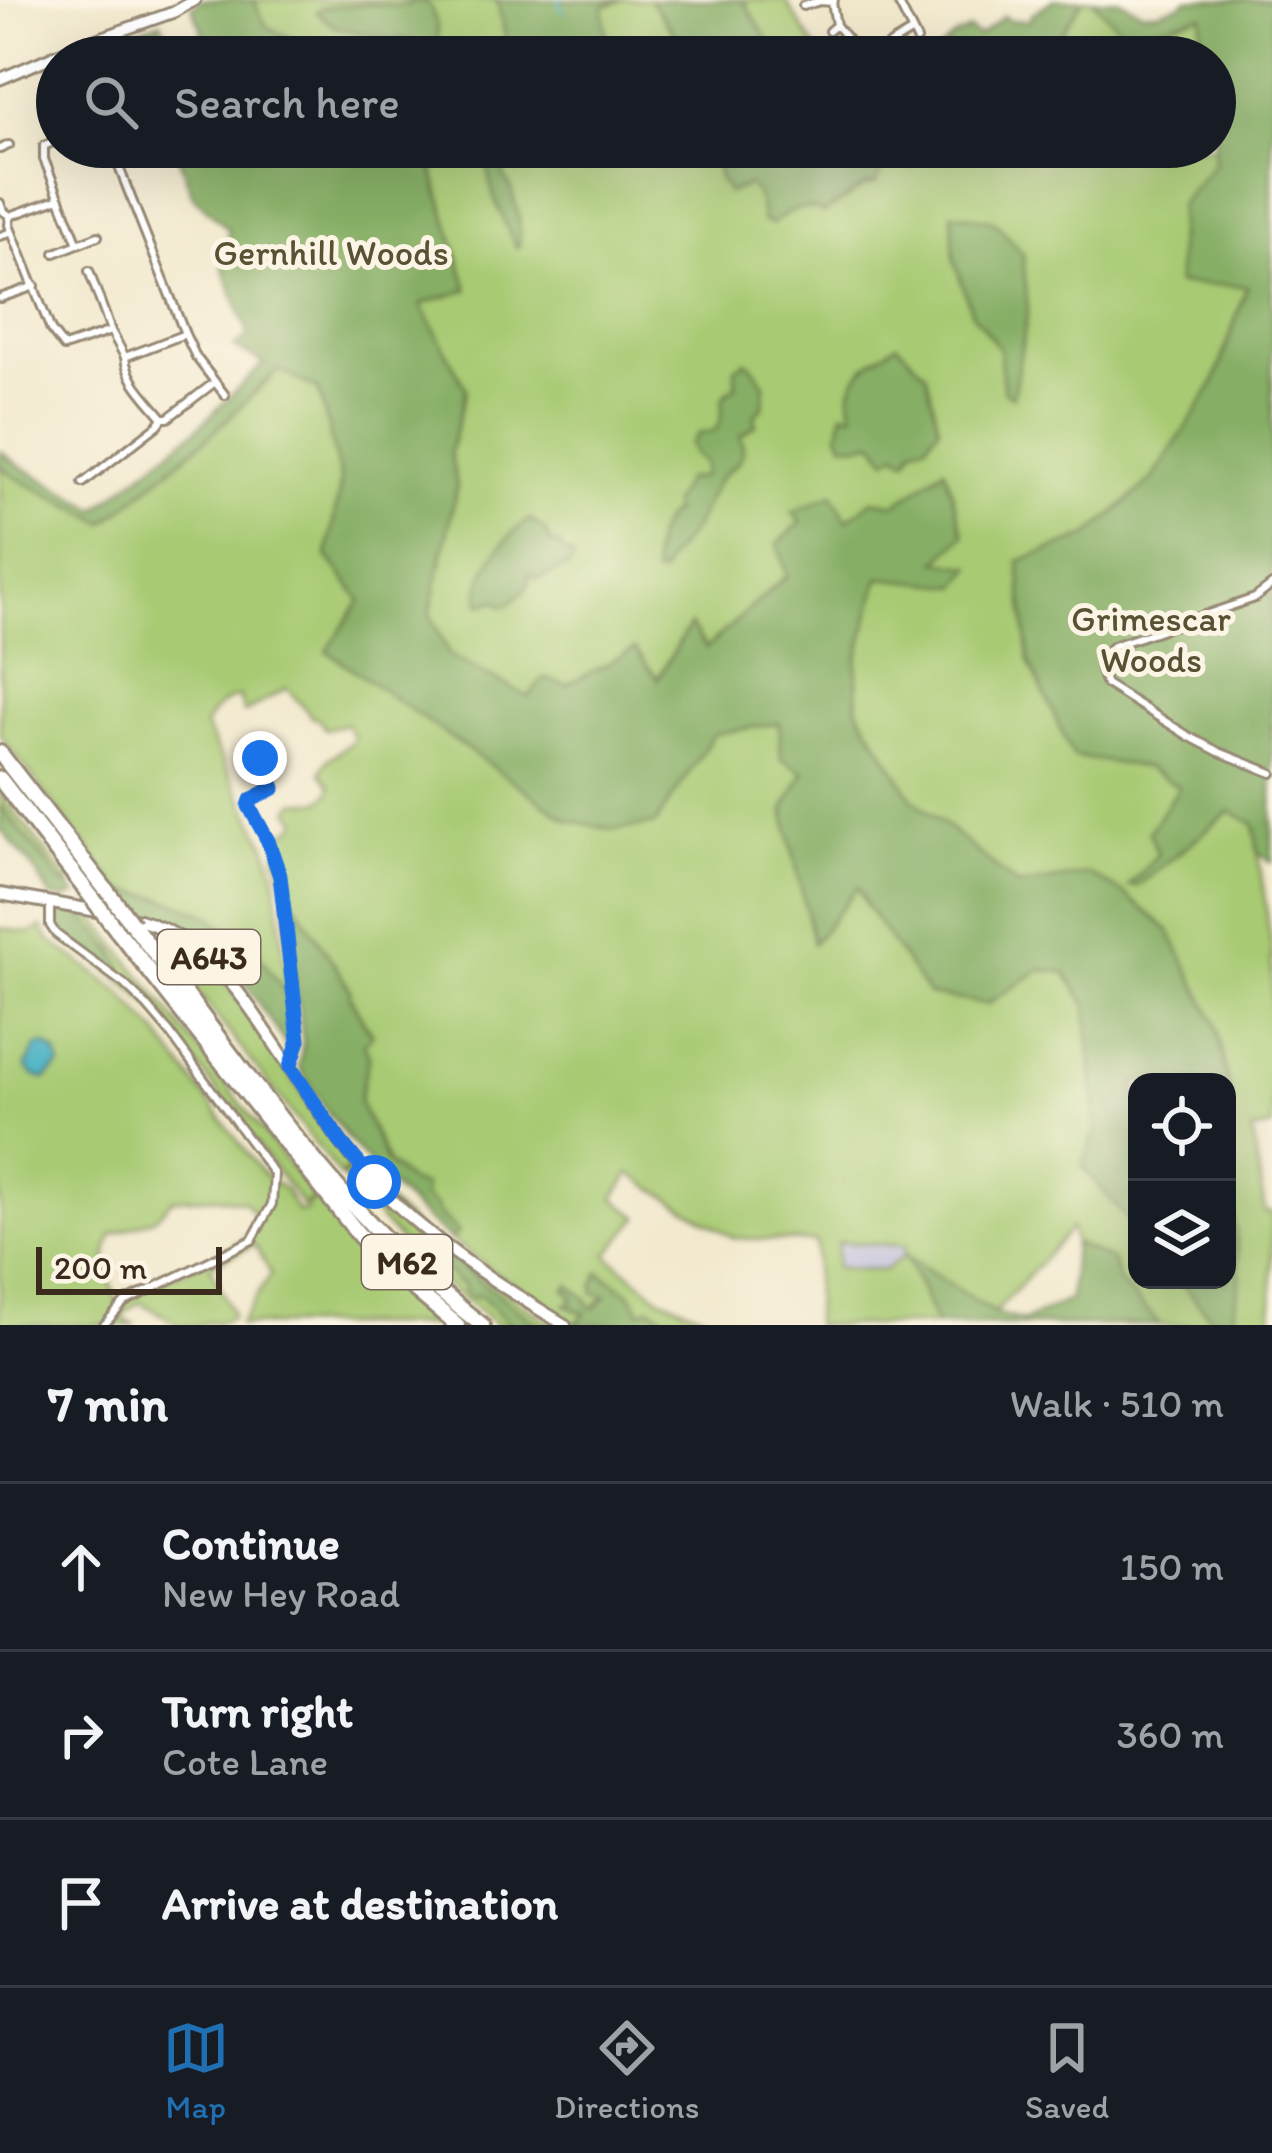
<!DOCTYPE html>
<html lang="en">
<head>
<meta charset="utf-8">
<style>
  body { margin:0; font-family:Itim,sans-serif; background:#242831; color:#f1f3f6 }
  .controls { position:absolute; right:36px; bottom:36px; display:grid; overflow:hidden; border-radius:24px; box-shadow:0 12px 48px #0002 }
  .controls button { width:108px; height:108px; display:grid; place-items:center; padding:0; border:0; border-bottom:3px solid #363941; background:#171b24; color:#f1f3f6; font:60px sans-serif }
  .scale { position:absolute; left:36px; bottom:30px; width:186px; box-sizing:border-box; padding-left:12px; border:6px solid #3b2a1e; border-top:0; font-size:33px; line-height:42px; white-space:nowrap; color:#3b2a1e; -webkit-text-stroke:9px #fcf5e5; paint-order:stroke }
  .stop { position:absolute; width:36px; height:36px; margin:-27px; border:9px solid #1a73e8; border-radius:50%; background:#fff }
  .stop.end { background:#1a73e8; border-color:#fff; box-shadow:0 3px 12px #0008 }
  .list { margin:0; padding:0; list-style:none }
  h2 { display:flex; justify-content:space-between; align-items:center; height:156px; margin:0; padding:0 48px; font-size:51px }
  h2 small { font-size:39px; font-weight:400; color:#9ea1a6 }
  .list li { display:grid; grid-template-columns:78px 1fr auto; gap:36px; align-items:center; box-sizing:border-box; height:168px; padding:0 48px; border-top:3px solid #363941 }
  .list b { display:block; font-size:45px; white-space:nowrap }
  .list p { margin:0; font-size:39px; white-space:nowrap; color:#9ea1a6 }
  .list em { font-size:39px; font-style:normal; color:#9ea1a6 }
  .icon { flex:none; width:66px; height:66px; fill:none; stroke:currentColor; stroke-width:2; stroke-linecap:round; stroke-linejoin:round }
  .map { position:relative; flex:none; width:1272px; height:1325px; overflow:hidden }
  .search { position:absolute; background:#171b24; box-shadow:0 12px 48px #0002; left:36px; right:36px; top:36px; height:132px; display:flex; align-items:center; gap:30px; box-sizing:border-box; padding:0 42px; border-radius:66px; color:#9ea1a6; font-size:45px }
  .sheet { height:660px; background:#171b24 }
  nav { display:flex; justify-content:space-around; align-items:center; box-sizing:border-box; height:168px; border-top:3px solid #363941; background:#171b24; font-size:33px; color:#9ea1a6 }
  nav a { display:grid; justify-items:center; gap:6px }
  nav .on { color:#1f6fb2 }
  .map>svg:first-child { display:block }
  .industrial { fill:#c3c1db }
  .green { fill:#a8ca73; stroke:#727a48; stroke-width:3; fill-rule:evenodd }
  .forest { fill:#86ae65; stroke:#606c42; stroke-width:3 }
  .water { fill:#46b1c3; stroke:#406e70; stroke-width:3 }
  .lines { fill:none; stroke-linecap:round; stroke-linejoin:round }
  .stream { stroke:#46b1c3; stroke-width:3 }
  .street-casing { stroke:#968975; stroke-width:12 }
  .secondary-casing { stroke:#968975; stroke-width:15 }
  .primary-casing { stroke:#968975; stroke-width:16 }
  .highway-casing { stroke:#968975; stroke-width:20 }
  .street { stroke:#fff; stroke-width:6 }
  .secondary { stroke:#fff; stroke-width:9 }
  .primary { stroke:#fff; stroke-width:10 }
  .highway { stroke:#fff; stroke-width:14 }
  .highway-bridge-casing { stroke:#968975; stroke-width:20; stroke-linecap:butt }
  .highway-bridge { stroke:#fff; stroke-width:14 }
  .route { stroke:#1a73e8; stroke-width:15 }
  .labels { text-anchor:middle; stroke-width:10; stroke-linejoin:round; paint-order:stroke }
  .shield { fill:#fcf5e5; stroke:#75675a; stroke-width:3 }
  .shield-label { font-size:33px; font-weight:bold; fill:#3b2a1e }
  .park-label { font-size:36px; fill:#565233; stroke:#fcf5e5 }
</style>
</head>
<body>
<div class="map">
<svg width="1272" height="1325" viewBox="0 0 1272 1325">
  <rect width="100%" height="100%" fill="#fcf5e5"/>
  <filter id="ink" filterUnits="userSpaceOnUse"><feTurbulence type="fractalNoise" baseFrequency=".00833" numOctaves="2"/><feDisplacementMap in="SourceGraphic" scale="24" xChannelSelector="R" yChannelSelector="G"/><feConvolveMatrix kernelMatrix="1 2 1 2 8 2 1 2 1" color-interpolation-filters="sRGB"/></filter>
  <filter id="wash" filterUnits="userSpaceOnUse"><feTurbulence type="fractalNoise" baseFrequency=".004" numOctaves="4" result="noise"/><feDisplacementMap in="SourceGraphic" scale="48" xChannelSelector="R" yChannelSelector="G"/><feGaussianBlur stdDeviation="2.7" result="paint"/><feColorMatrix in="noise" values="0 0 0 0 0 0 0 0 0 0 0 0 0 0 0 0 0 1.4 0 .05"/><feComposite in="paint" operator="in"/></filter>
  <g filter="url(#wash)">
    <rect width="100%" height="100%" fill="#f1e8cc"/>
    <path class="industrial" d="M837,1242L904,1246L905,1256L885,1270L836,1268Z"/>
    <path class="green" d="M254,0H497L510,57H328L266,26Z
      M622,0H650L691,57H609L603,7Z
      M743,0H785L821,57H778Z
      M1083,0H1093L1124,32L1136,33L1203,14L1200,46L1195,57H1052L1059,50L1063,30Z
      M426,147H554L576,171L587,166L581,147H765L824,213L864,186L876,183L885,160L917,147H1214V163L1179,205L1177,283L1247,285L1214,384L1152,480L1088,536L1073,756L1146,768L1180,787L1149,832L1158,854L1130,885H1139L1230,811L1254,824L1272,950V1127L1252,1131L1265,1212H1272V1325H1231L1240,1277L1230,1183V1092L1216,1023L1089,874L1018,886L913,799L857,708V662L879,577L958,586L936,561L943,469L896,505L846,522L794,513L801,522L787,575L706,648L689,626L657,679L635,650L567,685L529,698L449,655L430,614L457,486L450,452L466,390L420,304L467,289Z
      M279,370L319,390L341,482L327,556L361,600L328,651L655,824L714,734L779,722L805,772L812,941L858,887L867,907L987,1004L1040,970L1065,972L1087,1005L1097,1130L1082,1166L1137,1231V1280H1179L1217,1325H1160L1119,1281L1113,1261L1074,1243L1071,1228L995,1313L907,1258L936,1325H814L816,1242L734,1238L630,1174L614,1198L639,1217L607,1255L661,1298L728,1325H677L651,1307L642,1312L629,1292L605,1293L606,1296L595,1304L596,1308L588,1306L566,1289L575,1300L567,1304L574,1310L585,1312L576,1324L493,1271L451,1240L458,1232L388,1163L359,1101L363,1083L364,1044L372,1035L294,901L289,899L277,857L280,835L294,827L298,820L290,810L295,802H319L329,794L331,786L321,773C325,754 345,752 354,738L346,724L325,729L318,718L312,717L287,688L244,713L239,697C222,700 211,712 205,727L266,845L275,873L288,996L256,951L160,897L121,891L0,735V466L18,479L105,523L211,435ZM838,1242L904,1246V1256L885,1270L836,1268Z
      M0,793L70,883L71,888L59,879L0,805Z
      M75,913L94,916L314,1197L303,1206L156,1010L108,969L116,951Z
      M146,925L201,958L232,990L351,1166L340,1176Z
      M42,927L48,939L119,991L156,1031L261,1172L284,1189L298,1212L307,1210L306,1206L316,1199L390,1280L440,1325H239L271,1274L255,1245L210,1266L232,1313L231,1318L217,1323L211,1321L198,1325H180L140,1302L123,1314V1318L136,1325H0V928L30,933ZM216,1197L245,1202L255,1215L256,1228C223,1263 158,1276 117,1303C109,1274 101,1266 112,1235L155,1218L173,1199Z
      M353,1168L390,1205L387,1208L415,1239L436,1255L434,1260L480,1295L486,1303H490L511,1325H497L448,1287L399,1240L342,1178Z
      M441,1248L554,1325H539L517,1311Z"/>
    <path class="forest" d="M200,0H254L266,26L328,57H180L196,55L203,32L192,7Z
      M497,0H622L603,7L609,57H510Z
      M650,0H743L778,57H692Z
      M1053,0H1083L1063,30L1059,50L1052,57H932L954,37L970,30L977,36L984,33L1004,16L1009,20L1030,21L1031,15Z
      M1093,0H1120L1142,12H1157L1183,4L1185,0H1272V862L1258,853L1254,824L1230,811L1138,886H1129L1158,854L1149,832L1179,787L1146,768L1073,756L1029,661L1019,561L1088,536L1152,480L1214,384L1247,286L1177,284L1179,205L1214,163L1215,57H1195L1200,46L1203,15L1136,33L1123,32Z
      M415,2H424L431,7L437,26L438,44L450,57L423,53L415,43L402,37L391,40L336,27L316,12L321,8L367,4L401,6Z
      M161,22L174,57H136L121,36Z
      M179,147H426L468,290L421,304L466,389L450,452L457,486L430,614L449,655L529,697L543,678L567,685L635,649L658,679L690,625L706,648L787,576L778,544L801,522L793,512L833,494L847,521L872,500L896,504L945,469L964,535L938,561L972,567L958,586L879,578L857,662V708L913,799L1018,886L1088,874L1122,892L1169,930L1216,1023L1230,1092V1183L1240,1277L1231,1325H1217L1179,1280H1227V1082H1137V1231L1082,1166L1097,1130L1087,1005L1065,972L1040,970L987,1004L929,995L867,907L858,887L813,943L784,810L804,772L781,759L779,723L714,734L655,824L615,830L568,820L327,651L361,600L327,556L341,482L319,390L278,370L211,435L105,523L18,479L0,466V451L17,464L97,509L197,429L264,363L234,347L249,336L223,267L229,230L193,196L175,148Z
      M476,147H496L503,163L504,177L510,186L519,217L520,246L516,247C504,220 485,187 489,159Z
      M712,147H917L885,160L876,183L864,186L824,213C806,203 787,211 772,224L763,221C761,208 759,194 749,185L728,193L720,181Z
      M952,213L994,221L1023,254L1028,311L1013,396L1004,392L999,348L972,313L954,261Z
      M897,344L926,373L939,427L927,443L914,447L907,460L897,453L888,459L873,441L859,445L844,443L839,434L843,412L853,413C841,379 871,360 897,344Z
      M745,361L750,363L765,384L763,407L755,414L756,425L740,436C742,443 744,448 742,455C739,465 729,469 722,476C707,493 703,517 689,535C680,546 665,559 663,573L655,575C650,555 654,525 673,512L672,503L686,479L698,478L704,474V462L695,455L690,444L698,434L714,431C725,418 720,409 724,395L736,386L735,368Z
      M530,519L545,531L551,543L560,545L564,552L573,556V560L569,566L539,579L529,574V586L508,605H502L496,601L480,604C474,575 506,534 530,519Z
      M0,805L59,879L76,894L66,899L51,897L33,867L0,829Z
      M121,891L160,897L207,914L256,951L288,996V1023L293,1037L291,1048H288L249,989L218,952L176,925L136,910Z
      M289,899L294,901L350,989L351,999L372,1036L364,1044L369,1056L359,1101L387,1163L411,1183L424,1186V1198L437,1207L438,1213L458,1232L451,1240C388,1189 340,1138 299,1067L303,1042L286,911V901Z
      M60,910C67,911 73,912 79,915C91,923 119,955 122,968L108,969L56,929L54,915Z
      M387,1206H391L466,1271L539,1325H511L480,1295L472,1298L464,1292L463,1282H456L452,1275L434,1260L435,1255L420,1244Z
      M1074,1243L1113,1261L1119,1281L1160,1325H936L921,1287L905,1256L994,1313L1024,1321L1070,1299Z
      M599,1272L629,1292L641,1312L650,1307L677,1325L576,1324L585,1313L566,1305L574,1300L565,1289L569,1285L588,1300V1306L595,1308L606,1296L594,1293L593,1286Z"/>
    <path class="water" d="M46,1045L57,1053L60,1065L46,1079C36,1078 31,1075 26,1066L37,1046Z"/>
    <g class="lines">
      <path class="stream" d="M559,0L563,12"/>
    </g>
  </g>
  <g filter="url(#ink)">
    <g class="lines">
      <defs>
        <path id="street" d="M897,0L917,40
          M803,6L820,1L832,2
          M836,25L848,40
          M829,31L836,25L832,2L834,0
          M878,57L891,44L911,32
          M57,140L44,146V159L78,244
          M111,147L185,334L196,357L225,395
          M0,149L9,145
          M0,203L3,211L10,216L9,225L51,330L64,347L111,331L125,357L185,334
          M10,216L60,198
          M0,236L12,232
          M55,253L98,236
          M89,271L111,331
          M0,298L35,286
          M125,357C127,381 148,399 163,418H168L215,382
          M83,483L158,425L163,418
          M1272,585L1255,598L1113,646C1100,658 1098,668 1106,684L1190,737L1219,752L1272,773
          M260,758L274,787L251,799L249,806L269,841L282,887L285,935L300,1040L290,1067
          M50,905V925L56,934L124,984L147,1006L170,1033L274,1174L272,1204L252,1240L125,1302L104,1325"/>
        <path id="secondary" d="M0,79L72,48L174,12L195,0"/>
        <path id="primary" d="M0,894L103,912
          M127,917C200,932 237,987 276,1046C307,1092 335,1140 373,1181C427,1239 498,1285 565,1325"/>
        <path id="highway" d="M0,753L117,904
          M0,779L93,899
          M109,920L359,1235L398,1275L457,1325
          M133,925C241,1064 341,1218 482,1325"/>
      </defs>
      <use href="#street" class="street-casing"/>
      <use href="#secondary" class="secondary-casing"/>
      <use href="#primary" class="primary-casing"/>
      <use href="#highway" class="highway-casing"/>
      <use href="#street" class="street"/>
      <use href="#secondary" class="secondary"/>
      <use href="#primary" class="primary"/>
      <use href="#highway" class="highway"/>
      <defs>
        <path id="highway-bridge" d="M93,899L109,920
          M117,904L133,925"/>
      </defs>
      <use href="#highway-bridge" class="highway-bridge-casing"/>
      <use href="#highway-bridge" class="highway-bridge"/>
    </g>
  </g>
  <g class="lines" filter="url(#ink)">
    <path class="route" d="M260,758L274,788L251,800L249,806L268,841L280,876L299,1040L290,1067L340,1141L374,1182"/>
  </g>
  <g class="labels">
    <g class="shield">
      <rect x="158" y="930" width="102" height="54" rx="9"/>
      <rect x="362" y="1235" width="90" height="54" rx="9"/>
    </g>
    <g class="shield-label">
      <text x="209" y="969">A643</text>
      <text x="407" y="1274">M62</text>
    </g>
    <g class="park-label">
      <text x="331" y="265">Gernhill Woods</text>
      <text x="1151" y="631">Grimescar<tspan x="1151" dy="41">Woods</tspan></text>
    </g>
  </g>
</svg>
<div class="controls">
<button><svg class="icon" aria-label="locate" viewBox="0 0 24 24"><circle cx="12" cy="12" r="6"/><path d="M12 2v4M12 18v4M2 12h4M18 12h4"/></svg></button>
<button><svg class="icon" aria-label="layers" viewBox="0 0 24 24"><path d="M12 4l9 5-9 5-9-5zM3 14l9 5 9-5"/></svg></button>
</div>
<div class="scale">200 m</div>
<div class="stop" style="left:374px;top:1182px"></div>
<div class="stop end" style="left:260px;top:758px"></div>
<div class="search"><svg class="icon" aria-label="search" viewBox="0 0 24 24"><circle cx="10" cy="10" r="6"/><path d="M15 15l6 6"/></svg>Search here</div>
</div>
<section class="sheet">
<h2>7 min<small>Walk · 510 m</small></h2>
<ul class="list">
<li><svg class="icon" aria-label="ahead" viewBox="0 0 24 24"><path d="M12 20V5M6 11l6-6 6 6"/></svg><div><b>Continue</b><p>New Hey Road</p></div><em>150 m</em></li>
<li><svg class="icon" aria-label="right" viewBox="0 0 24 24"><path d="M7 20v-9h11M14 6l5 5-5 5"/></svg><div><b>Turn right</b><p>Cote Lane</p></div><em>360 m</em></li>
<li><svg class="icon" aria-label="arrive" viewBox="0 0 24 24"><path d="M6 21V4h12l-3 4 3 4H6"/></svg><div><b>Arrive at destination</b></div></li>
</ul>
</section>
<nav>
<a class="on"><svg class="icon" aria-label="map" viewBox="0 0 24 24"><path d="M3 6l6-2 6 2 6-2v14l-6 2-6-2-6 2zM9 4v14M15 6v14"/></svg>Map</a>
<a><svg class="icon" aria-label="directions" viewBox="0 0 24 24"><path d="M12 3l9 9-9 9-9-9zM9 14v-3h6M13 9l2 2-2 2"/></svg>Directions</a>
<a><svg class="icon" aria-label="saved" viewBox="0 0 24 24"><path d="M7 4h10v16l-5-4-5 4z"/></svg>Saved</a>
</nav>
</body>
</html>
